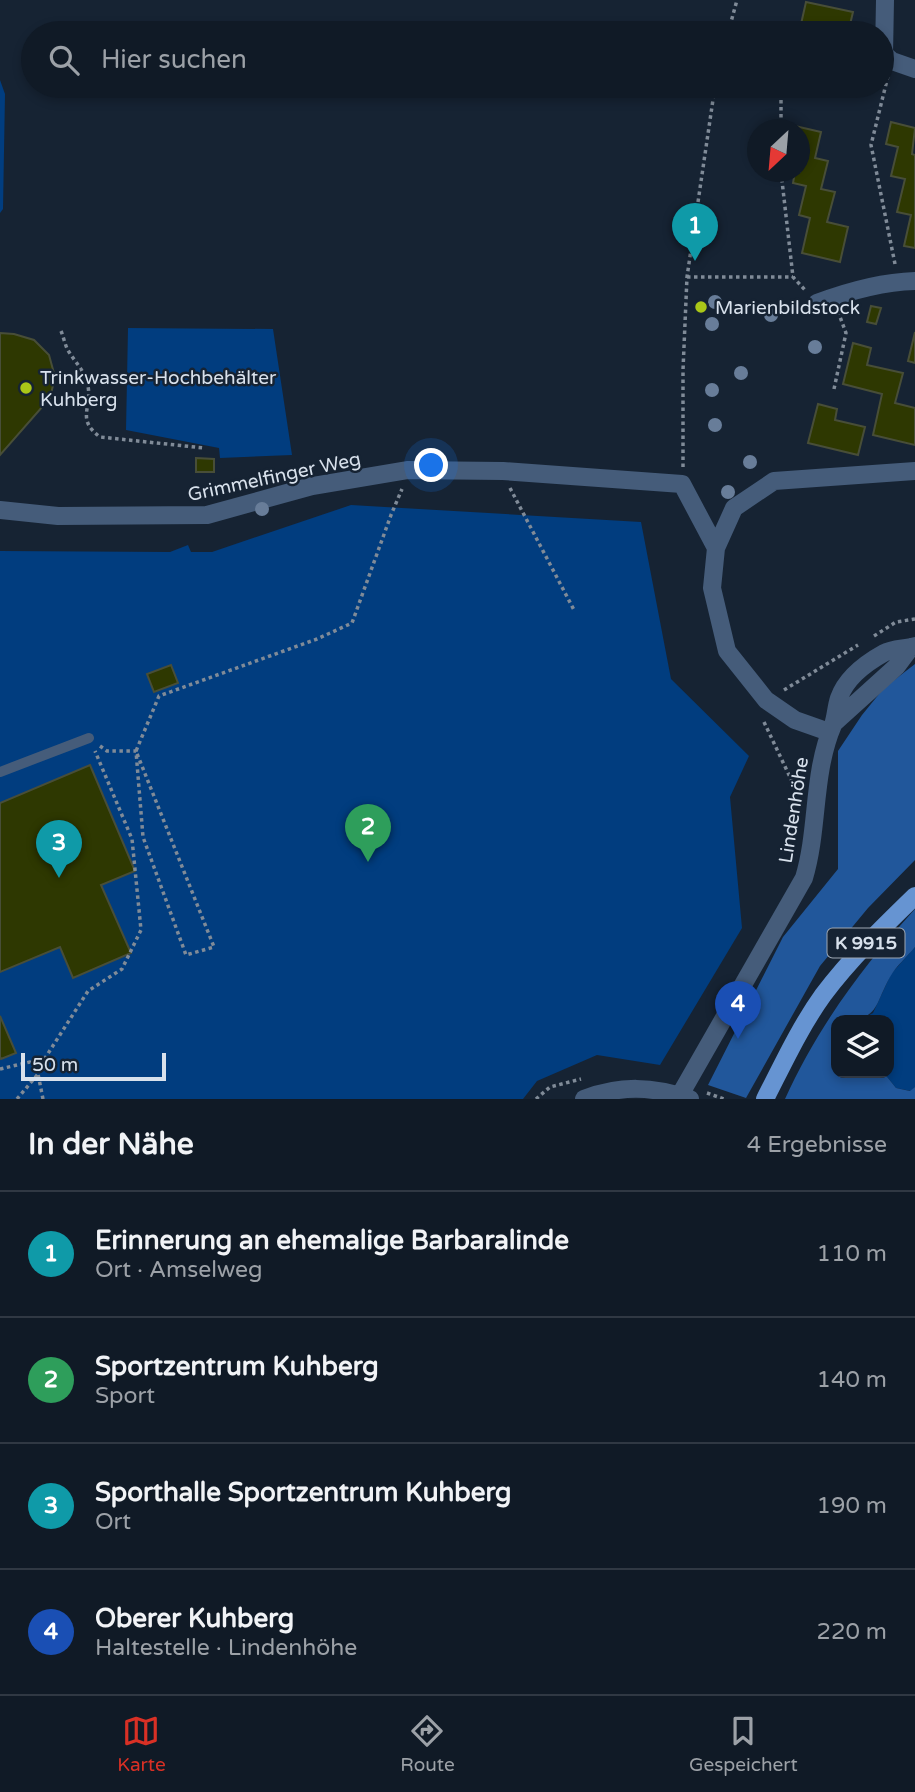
<!DOCTYPE html>
<html lang="de">
<head>
<meta charset="utf-8">
<style>
  body { margin:0; font-family:"Varela Round",sans-serif; background:#19232e; color:#f1f3f6 }
  .controls { position:absolute; right:21px; bottom:21px; display:grid; overflow:hidden; border-radius:14px; box-shadow:0 4px 10px #0003 }
  .controls button { width:63px; height:63px; display:grid; place-items:center; padding:0; border:0; border-bottom:2px solid #303843; background:#101a26; color:#f1f3f6; font:35px sans-serif }
  .compass { position:absolute; left:747px; top:119px; width:63px; height:63px; border-radius:50%; background:#101a26; box-shadow:0 4px 10px #0003; rotate:206deg }
  .scale { position:absolute; left:21px; bottom:18px; width:145px; box-sizing:border-box; padding-left:7px; border:4px solid #d8e1ec; border-top:0; font-size:19px; line-height:24px; white-space:nowrap; color:#d8e1ec; -webkit-text-stroke:5px #162333; paint-order:stroke }
  .you { position:absolute; left:432px; top:466px; width:24px; height:24px; margin:-18px; border:5px solid #fff; border-radius:50%; background:#1a73e8; box-shadow:0 0 0 10px #1a73e833 }
  .badge { display:grid; place-items:center; width:46px; height:46px; border-radius:50%; background:#d93025; color:#fff; font-size:23px; font-weight:700 }
  .pin { position:absolute; translate:-50% -58px; filter:drop-shadow(0 2px 4px #0008) }
  .pin::after { content:''; position:absolute; top:37px; width:24px; height:21px; background:inherit; clip-path:polygon(0 0,100% 0,50% 100%) }
  .list { margin:0; padding:0; list-style:none }
  h2 { display:flex; justify-content:space-between; align-items:center; height:91px; margin:0; padding:0 28px; font-size:30px }
  h2 small { font-size:23px; font-weight:400; color:#9ca1a7 }
  .list li { display:grid; grid-template-columns:46px 1fr auto; gap:21px; align-items:center; box-sizing:border-box; height:126px; padding:0 28px; border-top:2px solid #303843 }
  .list b { display:block; font-size:26px; white-space:nowrap }
  .list p { margin:0; font-size:23px; white-space:nowrap; color:#9ca1a7 }
  .list em { font-size:23px; font-style:normal; color:#9ca1a7 }
  .icon { flex:none; width:38px; height:38px; fill:none; stroke:currentColor; stroke-width:2; stroke-linecap:round; stroke-linejoin:round }
  .map { position:relative; flex:none; width:915px; height:1099px; overflow:hidden }
  .search { position:absolute; background:#101a26; box-shadow:0 4px 10px #0003; left:21px; right:21px; top:21px; height:77px; display:flex; align-items:center; gap:18px; box-sizing:border-box; padding:0 24px; border-radius:38px; color:#9ca1a7; font-size:26px }
  .sheet { height:595px; background:#101a26 }
  nav { display:flex; justify-content:space-around; align-items:center; box-sizing:border-box; height:98px; border-top:2px solid #303843; background:#101a26; font-size:19px; color:#9ca1a7 }
  nav a { display:grid; justify-items:center; gap:4px }
  nav .on { color:#d93025 }
  .map>svg:first-child { display:block }
  .green { fill:#013d7f }
  .forest { fill:#21579b }
  .building { fill:#2e3801; stroke:#484e38; stroke-width:2 }
  .lines { fill:none; stroke-linecap:round; stroke-linejoin:round }
  .path { stroke:#808b98; stroke-width:3.5; stroke-dasharray:3.5 3.5; stroke-linecap:butt }
  .lane { stroke:#455c7a; stroke-width:10 }
  .street { stroke:#455c7a; stroke-width:18 }
  .primary { stroke:#6694d2; stroke-width:18 }
  .tree { fill:#687d99 }
  .poi-dot { fill:#aac718; stroke:#162333; stroke-width:2.5 }
  .labels { text-anchor:middle; stroke-width:5; stroke-linejoin:round; paint-order:stroke }
  .shield { fill:#162333; stroke:#9ea8b4; stroke-width:2 }
  .shield-label { font-size:18px; font-weight:bold; fill:#d8e1ec }
  .poi-label { font-size:19px; fill:#d8e1ec; stroke:#162333; text-anchor:start }
  .street-label { font-size:19px; fill:#d8e1ec; stroke:#162333 }
</style>
</head>
<body>
<div class="map">
<svg width="915" height="1099" viewBox="0 0 915 1099">
  <rect width="100%" height="100%" fill="#162333"/>
  <path class="green" d="M0,80L5,94L3,209L0,213Z
    M128,328L273,329L292,455L220,458L219,448L126,430Z
    M351,505L641,522L671,679L749,756L730,797L742,928L660,1065L597,1055L537,1081L523,1099H0V551L170,552L188,545L191,552H212Z
    M915,947V1087L911,1091L896,1088L884,1073H889V1020H860L873,1013L891,974Z"/>
  <path class="forest" d="M915,664V860L868,908L820,966L746,1098L708,1085L783,937L838,869V751L862,715L884,688Z
    M915,909V947C907,957 896,966 890,977C872,1010 880,1020 836,1020V1073H884L896,1088L910,1091L915,1087V1099H785C817,1028 863,966 915,909Z"/>
  <path class="building" d="M806,2L853,12L848,33H799Z
    M891,122L915,128L912,154L915,155V248L904,246L911,215L897,212L905,179L891,176L898,147L886,144Z
    M795,126L821,132L815,158L828,161L821,189L835,192L827,222L848,227L840,262L802,253L810,218L799,215L806,186L793,183L795,172H800V130H794Z
    M871,306L881,308L876,324L867,322Z
    M915,332V363L908,361Z
    M0,333L14,334L34,340L49,355L55,377L50,398L0,455Z
    M853,343L871,348L867,365L903,373L895,403L915,408V445L873,435L882,394L843,384Z
    M818,404L837,409L835,420L865,427L858,455L808,443Z
    M196,458L214,459V472H196Z
    M171,665L178,683L154,692L147,674Z
    M90,765L135,871L101,885L131,953L73,978L60,947L0,972V803Z
    M0,1016L16,1053L1,1059L0,1057Z"/>
  <g class="lines">
    <path class="path" d="M728,33L737,0
      M888,76L871,145L895,264
      M781,86V130
      M781,172L793,277L805,290
      M687,277H793
      M61,331C64,338 65,346 69,352C76,363 86,373 88,386C92,409 76,419 100,437L204,448
      M834,389L846,333L839,314
      M683,467V370L687,277L715,86
      M510,488L574,610
      M874,636L896,622L915,619
      M784,690L858,645
      M764,722L798,794
      M100,746L107,751H136L143,837L186,955L214,947L136,751L159,696L317,639L352,623L391,515L402,489
      M0,1069L30,1062L40,1066
      M707,1093L724,1099
      M17,1099L38,1074
      M43,1099L38,1074L40,1066L88,991L122,969L141,930L132,839L95,751
      M536,1099L550,1087L581,1079"/>
    <path class="lane" d="M0,772L89,738"/>
    <path class="street" d="M885,0L884,54L892,61L915,69
      M817,303C849,291 881,282 915,281
      M0,510L58,516L207,515L312,486L407,470L503,471L682,484L716,548
      M834,723L897,666L911,647
      M829,732L795,720L766,700L727,651L712,588L716,548L734,508L774,481L915,471
      M680,1095L804,878C819,828 812,774 833,725C836,716 836,707 839,698C846,678 866,663 884,653C893,648 905,649 915,646
      M584,1099C620,1085 653,1086 690,1099"/>
    <path class="primary" d="M765,1099C783,1064 800,1027 823,995C850,959 883,927 915,896"/>
  </g>
  <g class="tree">
    <circle cx="701" cy="241" r="7"/>
    <circle cx="715" cy="302" r="7"/>
    <circle cx="771" cy="315" r="7"/>
    <circle cx="712" cy="324" r="7"/>
    <circle cx="815" cy="347" r="7"/>
    <circle cx="741" cy="373" r="7"/>
    <circle cx="712" cy="390" r="7"/>
    <circle cx="715" cy="425" r="7"/>
    <circle cx="750" cy="462" r="7"/>
    <circle cx="728" cy="492" r="7"/>
    <circle cx="262" cy="509" r="7"/>
  </g>
  <g class="poi-dot">
    <circle cx="701" cy="307" r="7"/>
    <circle cx="26" cy="388" r="7"/>
  </g>
  <g class="labels">
    <rect class="shield" x="827.5" y="928.5" width="77" height="29" rx="5"/>
    <g class="shield-label">
      <text x="866" y="949">K 9915</text>
    </g>
    <g class="poi-label">
      <text x="715" y="314">Marienbildstock</text>
      <text x="40" y="384">Trinkwasser-Hochbehälter<tspan x="40" dy="22">Kuhberg</tspan></text>
    </g>
    <g class="street-label">
      <text transform="translate(274 476) rotate(-12)" y="7">Grimmelfinger Weg</text>
      <text transform="translate(793 810) rotate(-81)" y="7">Lindenhöhe</text>
    </g>
  </g>
</svg>
<div class="controls">
<button><svg class="icon" aria-label="layers" viewBox="0 0 24 24"><path d="M12 4l9 5-9 5-9-5zM3 14l9 5 9-5"/></svg></button>
</div>
<svg class="compass" viewBox="-18 -18 36 36"><path d="M0-13l5 13h-10z" fill="#e53935"/><path d="M0 13l5-13h-10z" fill="#9ca1a7"/></svg>
<div class="scale">50 m</div>
<div class="you"></div>
<div class="pin badge" style="left:695px;top:261px;background:#0f9aa8">1</div>
<div class="pin badge" style="left:368px;top:862px;background:#2e9e5b">2</div>
<div class="pin badge" style="left:59px;top:878px;background:#0f9aa8">3</div>
<div class="pin badge" style="left:738px;top:1039px;background:#1a4fb4">4</div>
<div class="search"><svg class="icon" aria-label="search" viewBox="0 0 24 24"><circle cx="10" cy="10" r="6"/><path d="M15 15l6 6"/></svg>Hier suchen</div>
</div>
<section class="sheet">
<h2>In der Nähe<small>4 Ergebnisse</small></h2>
<ul class="list">
<li><span class="badge" style="background:#0f9aa8">1</span><div><b>Erinnerung an ehemalige Barbaralinde</b><p>Ort · Amselweg</p></div><em>110 m</em></li>
<li><span class="badge" style="background:#2e9e5b">2</span><div><b>Sportzentrum Kuhberg</b><p>Sport</p></div><em>140 m</em></li>
<li><span class="badge" style="background:#0f9aa8">3</span><div><b>Sporthalle Sportzentrum Kuhberg</b><p>Ort</p></div><em>190 m</em></li>
<li><span class="badge" style="background:#1a4fb4">4</span><div><b>Oberer Kuhberg</b><p>Haltestelle · Lindenhöhe</p></div><em>220 m</em></li>
</ul>
</section>
<nav>
<a class="on"><svg class="icon" aria-label="map" viewBox="0 0 24 24"><path d="M3 6l6-2 6 2 6-2v14l-6 2-6-2-6 2zM9 4v14M15 6v14"/></svg>Karte</a>
<a><svg class="icon" aria-label="directions" viewBox="0 0 24 24"><path d="M12 3l9 9-9 9-9-9zM9 14v-3h6M13 9l2 2-2 2"/></svg>Route</a>
<a><svg class="icon" aria-label="saved" viewBox="0 0 24 24"><path d="M7 4h10v16l-5-4-5 4z"/></svg>Gespeichert</a>
</nav>
</body>
</html>
